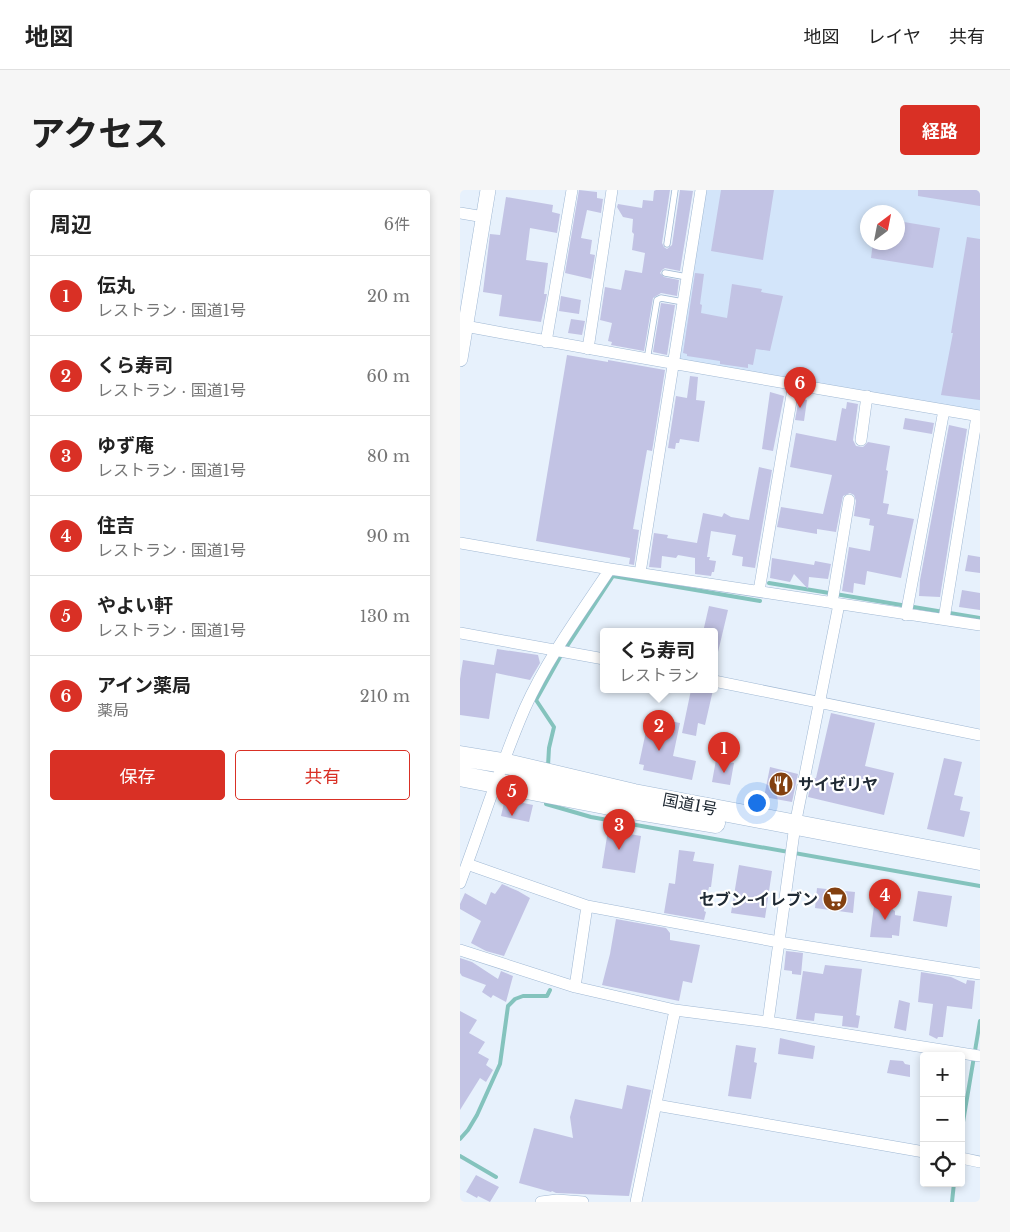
<!DOCTYPE html>
<html lang="ja">
<head>
<meta charset="utf-8">
<style>
  body { margin:0; font-family:"Libre Baskerville","Noto Sans JP",serif; background:#f6f6f6; color:#222 }
  .controls { position:absolute; right:15px; bottom:15px; display:grid; overflow:hidden; border-radius:5px; box-shadow:0 2px 8px #0003 }
  .controls button { width:45px; height:45px; display:grid; place-items:center; padding:0; border:0; border-bottom:1px solid #e0e0e0; background:#fff; color:#222; font:25px sans-serif }
  .compass { position:absolute; left:400px; top:15px; width:45px; height:45px; border-radius:50%; background:#fff; box-shadow:0 2px 8px #0003; rotate:32deg }
  .you { position:absolute; left:296px; top:612px; width:18px; height:18px; margin:-12px; border:4px solid #fff; border-radius:50%; background:#1a73e8; box-shadow:0 0 0 8px #1a73e833 }
  .badge { display:grid; place-items:center; width:32px; height:32px; border-radius:50%; background:#d93025; color:#fff; font-size:16px; font-weight:700 }
  .pin { position:absolute; translate:-50% -41px; filter:drop-shadow(0 1px 2px #0008) }
  .pin::after { content:''; position:absolute; top:26px; width:18px; height:15px; background:inherit; clip-path:polygon(0 0,100% 0,50% 100%) }
  .popup { position:absolute; left:140px; top:438px; width:118px; height:65px; box-sizing:border-box; display:grid; place-content:center; border-radius:5px; background:#fff; filter:drop-shadow(0 1px 4px #0005); font-size:16px; white-space:nowrap; color:#767676 }
  .popup b { font-size:19px; color:#222 }
  .popup::after { content:''; position:absolute; left:50%; top:100%; margin-left:-10px; border:10px solid transparent; border-top-color:#fff }
  .list { margin:0; padding:0; list-style:none }
  h2 { display:flex; justify-content:space-between; align-items:center; height:65px; margin:0; padding:0 20px; font-size:21px }
  h2 small { font-size:16px; font-weight:400; color:#767676 }
  .list li { display:grid; grid-template-columns:32px 1fr auto; gap:15px; align-items:center; box-sizing:border-box; height:80px; padding:0 20px; border-top:1px solid #e0e0e0 }
  .list b { display:block; font-size:19px; white-space:nowrap }
  .list p { margin:0; font-size:16px; white-space:nowrap; color:#767676 }
  .list em { font-size:16px; font-style:normal; color:#767676 }
  .actions { display:flex; gap:10px; padding:15px 20px }
  .actions a { flex:1; padding:11px 0; border:1px solid #d93025; border-radius:5px; text-align:center; font-size:18px; color:#d93025 }
  .actions .main { background:#d93025; color:#fff }
  .icon { flex:none; width:28px; height:28px; fill:none; stroke:currentColor; stroke-width:2; stroke-linecap:round; stroke-linejoin:round }
  .map { position:relative; flex:none; width:520px; height:1012px; overflow:hidden; border-radius:5px }
  header { display:flex; align-items:center; gap:30px; box-sizing:border-box; height:70px; padding:0 25px; background:#fff; border-bottom:1px solid #e0e0e0 }
  header strong { font-size:24px }
  nav { display:flex; gap:28px; margin-inline-start:auto; font-size:18px }
  .intro { display:flex; align-items:center; justify-content:space-between; box-sizing:border-box; height:120px; padding:0 30px }
  h1 { margin:0; font-size:35px }
  .button { padding:12px 22px; border-radius:5px; background:#d93025; color:#fff; font-size:18px; font-weight:700 }
  main { display:flex; gap:30px; padding:0 30px }
  aside { flex:1; background:#fff; border-radius:5px; box-shadow:0 2px 8px #0003 }
  .map>svg:first-child { display:block }
  .built { fill:#d3e5fa; fill-rule:evenodd }
  .lines { fill:none; stroke-linecap:round; stroke-linejoin:round }
  .stream { stroke:#84c3bd; stroke-width:4 }
  .building { fill:#c2c3e4 }
  .lane-casing { stroke:#a0b8d3; stroke-width:7 }
  .street-casing { stroke:#a0b8d3; stroke-width:12 }
  .secondary-casing { stroke:#a0b8d3; stroke-width:16 }
  .highway-casing { stroke:#a0b8d3; stroke-width:21 }
  .lane { stroke:#fff; stroke-width:5.5 }
  .street { stroke:#fff; stroke-width:11 }
  .secondary { stroke:#fff; stroke-width:15 }
  .highway { stroke:#fff; stroke-width:20 }
  .labels { text-anchor:middle; stroke-width:4.5; stroke-linejoin:round; paint-order:stroke }
  .poi-label { font-size:16px; font-weight:bold; fill:#202a34; stroke:#fff; text-anchor:start }
  .street-label { font-size:16px; fill:#202a34; stroke:#fff }
</style>
</head>
<body>
<header>
<strong>地図</strong>
<nav><a>地図</a><a>レイヤ</a><a>共有</a></nav>
</header>
<div class="intro"><h1>アクセス</h1><a class="button">経路</a></div>
<main>
<aside>
<h2>周辺<small>6件</small></h2>
<ul class="list">
<li><span class="badge">1</span><div><b>伝丸</b><p>レストラン · 国道1号</p></div><em>20 m</em></li>
<li><span class="badge">2</span><div><b>くら寿司</b><p>レストラン · 国道1号</p></div><em>60 m</em></li>
<li><span class="badge">3</span><div><b>ゆず庵</b><p>レストラン · 国道1号</p></div><em>80 m</em></li>
<li><span class="badge">4</span><div><b>住吉</b><p>レストラン · 国道1号</p></div><em>90 m</em></li>
<li><span class="badge">5</span><div><b>やよい軒</b><p>レストラン · 国道1号</p></div><em>130 m</em></li>
<li><span class="badge">6</span><div><b>アイン薬局</b><p>薬局</p></div><em>210 m</em></li>
</ul>
<div class="actions"><a class="main">保存</a><a>共有</a></div>
</aside>
<div class="map">
<svg width="520" height="1012" viewBox="0 0 520 1012">
  <rect width="100%" height="100%" fill="#e7f1fc"/>
  <path class="built" d="M244,0H520V221L220,171L217,167ZM408,22H438V52H408Z"/>
  <g class="lines">
    <path class="stream" d="M309,393L520,428
      M88,576L89,558L94,537L76,510L100,467L153,386L300,411
      M86,608V614L131,627L520,696
      M501,944L520,831
      M0,949L8,940L17,925L40,874L48,816L55,809L63,806H87L90,800
      M0,966L36,987
      M492,1012L494,993"/>
  </g>
  <path class="building" d="M119,0L137,2V8L143,9L141,23L127,20L121,48L132,50L130,64L135,65L131,89L105,83Z
    M196,0H210L202,53L204,57L207,59L212,55L220,0L233,1L220,81L205,78L202,80L200,83L204,87L219,90L217,106L201,103L193,108L184,161L151,155L152,152L148,151L152,133L140,130L145,97L161,100L165,80L182,83L185,63L172,60L174,44L172,42L173,29L163,27L157,17L158,14L182,18L183,10L193,11L194,1Z
    M261,0H314L303,70L251,61Z
    M458,0H520V16L458,6Z
    M46,7L93,15L92,22L100,24L97,43L70,38L66,70L88,73L84,104H87L81,132L39,126L42,105L23,102L30,44L40,45Z
    M438,31L480,38L473,78L411,68L413,52H438Z
    M507,47L520,49V210L481,205L493,143H491Z
    M235,83L244,84L240,114L242,115L241,123L267,128L272,94L302,99L301,102L323,106L310,161L296,159L293,175L288,174V178L260,174V171L227,166V164L223,163Z
    M101,106L121,110L119,124L99,121Z
    M201,113L215,115L207,165L193,162Z
    M111,129L125,131L122,145L108,143Z
    M107,165L148,172V170L205,180L193,255L192,261L187,260L173,339L179,340L174,375L169,374L170,368L76,351Z
    M230,186L238,187L236,210L245,211L239,252L220,249L219,253H216L215,259L208,258L216,206L227,208Z
    M310,202L324,206L313,261L302,259Z
    M339,208L347,210L344,231L335,230Z
    M387,212L398,214L393,250L396,256L403,257L408,252L430,256L426,280L428,281L423,313L429,314L427,324L454,329L441,388L407,381L405,395L394,393L393,403L382,401L389,357L410,361L414,336L409,335L410,329L394,326L396,311L394,305L390,303L383,306L376,342L357,339V344L317,337L321,317L363,324L372,285L330,277L336,243L376,251L382,218L386,219Z
    M445,228L474,233L472,244L443,239Z
    M489,235L507,239L480,407L459,406L460,390Z
    M299,277L312,280L295,378L282,376L283,367L272,365L276,345L251,341L247,367H250L249,370L256,371L254,382H252L251,386L235,384V368L218,365L216,368L202,366L201,378L189,377L194,343L208,345L207,348L237,353L243,323L262,327L264,323L271,327L289,330Z
    M508,365L520,367V383L505,381Z
    M312,368L354,375L355,371L371,374L368,389L349,387L348,399L334,384L330,392L310,388Z
    M502,400L520,403V420L499,417Z
    M249,416L268,420L258,462H254V442H243Z
    M37,459L78,465L80,473L70,490L36,483L29,529L0,525V489L3,470L34,475Z
    M231,500H253L245,535L238,533L236,546L222,543Z
    M371,523L415,533L405,576L434,583L424,625L348,607L352,588H356Z
    M195,528L220,533L213,566L236,571L232,590L183,580L184,575L179,574L188,532L194,534Z
    M484,568L502,572L494,605L503,607L500,620L510,622L504,647L467,639Z
    M256,570L274,573L270,595L252,592Z
    M310,577L338,584L332,612L304,607Z
    M45,609L73,615L69,632L41,626Z
    M148,640L181,646L175,683L142,678Z
    M219,660L235,662L233,671L254,674L251,697H249L244,721L246,722L244,730L204,723L209,693L215,694Z
    M279,675L312,681L305,728L271,723Z
    M42,694L58,701L70,708L44,766L26,761L11,753L21,731L0,719V714L5,703L26,715L31,702L35,704Z
    M357,698L395,702L393,723L355,718Z
    M458,701L492,706L487,737L453,731Z
    M414,716L433,718V720L435,721V725L441,726L439,746L432,745V748L410,747Z
    M156,729L206,738L210,743V750L240,755L232,793L223,791L219,811L142,795L150,764Z
    M326,761L343,763L341,785L332,784V781L324,780Z
    M0,768L12,772L38,789L41,781L53,786L46,812L33,805L31,808L22,802L26,795L2,786L0,783Z
    M365,775L402,779L396,825L400,826L398,838L382,836L383,826L355,823L354,831L336,829L343,781L363,784Z
    M461,782L491,787L506,794L507,790L515,791L512,819L487,816L483,847H478L477,849L469,845L473,814L458,812Z
    M439,810L450,813L446,841L434,838Z
    M0,821L17,830L9,843L25,852L18,863L29,869L26,875L33,880L26,892L20,888L0,920Z
    M320,848L355,856L353,869L318,864Z
    M276,855L296,858L294,872L297,873L291,909L268,906Z
    M430,870L443,871L445,874L450,875V887L427,883Z
    M167,895L191,900L169,1006L96,1003L92,1001L91,1002L59,993L74,938L113,948L110,927L115,909L162,919Z
    M16,985L39,997L30,1012L18,1006L17,1008L6,1002Z"/>
  <g class="lines">
    <defs>
      <path id="lane" d="M207,54L215,0
        M205,83L227,87
        M187,170L197,110L201,108L223,112"/>
      <path id="street" d="M0,23L24,27
        M5,136C177,168 348,197 520,226
        M86,152L112,0
        M128,159L152,0
        M401,250L407,206
        M0,353L150,379L520,435
        M180,383L241,0
        M299,401L334,193
        M372,413L389,310
        M446,425L484,220
        M484,429L517,226
        M0,443L144,469
        M254,491L520,545
        M7,674L127,716L319,752L520,784
        M0,693C22,635 40,575 65,518C87,469 120,424 150,379
        M0,760L115,797L215,820L308,832L520,866
        M115,797L127,716
        M308,832L335,635L379,414
        M196,915L464,962
        M501,968L520,972
        M81,1012L97,1010L123,1012
        M176,1012L215,820"/>
      <path id="secondary" d="M0,169L28,0"/>
      <path id="highway" d="M0,566L43,573L174,604L520,670
        M0,586L165,618L255,633"/>
    </defs>
    <use href="#lane" class="lane-casing"/>
    <use href="#street" class="street-casing"/>
    <use href="#secondary" class="secondary-casing"/>
    <use href="#highway" class="highway-casing"/>
    <use href="#lane" class="lane"/>
    <use href="#street" class="street"/>
    <use href="#secondary" class="secondary"/>
    <use href="#highway" class="highway"/>
  </g>
  <defs>
    <symbol id="restaurant-disc" viewBox="-11 -11 22 22"><circle r="9.5" fill="#834010" stroke="#fff"/><path d="M-5-6h1v4h1v-4h1v4h1v-4h1v5L-1.5 .5V6h-2V.5L-5-1ZM5-6V6H3V1.5H1.5Q1.5-4 5-6Z" fill="#fff"/></symbol>
    <symbol id="supermarket-disc" viewBox="-11 -11 22 22"><circle r="9.5" fill="#834010" stroke="#fff"/><path d="M-6-5.5h2.5l.6 2H6L4.5 2H-2.5L-4.4-4H-6ZM-1.5 3.2a1.3 1.3 0 1 0 .1 0ZM3 3.2a1.3 1.3 0 1 0 .1 0Z" fill="#fff"/></symbol>
  </defs>
  <g fill-rule="evenodd">
    <use href="#restaurant-disc" x="307" y="580" width="28" height="28"/>
    <use href="#supermarket-disc" x="361" y="695" width="28" height="28"/>
  </g>
  <g class="labels">
    <g class="poi-label">
      <text x="338" y="600">サイゼリヤ</text>
      <text x="358" y="715" text-anchor="end">セブン-イレブン</text>
    </g>
    <g class="street-label">
      <text transform="translate(230 614) rotate(11)" y="6">国道1号</text>
    </g>
  </g>
</svg>
<div class="controls">
<button>+</button>
<button>−</button>
<button><svg class="icon" aria-label="locate" viewBox="0 0 24 24"><circle cx="12" cy="12" r="6"/><path d="M12 2v4M12 18v4M2 12h4M18 12h4"/></svg></button>
</div>
<svg class="compass" viewBox="-18 -18 36 36"><path d="M0-13l5 13h-10z" fill="#e53935"/><path d="M0 13l5-13h-10z" fill="#767676"/></svg>
<div class="you"></div>
<div class="pin badge" style="left:264px;top:583px">1</div>
<div class="pin badge" style="left:199px;top:561px">2</div>
<div class="popup"><b>くら寿司</b>レストラン</div>
<div class="pin badge" style="left:159px;top:660px">3</div>
<div class="pin badge" style="left:425px;top:730px">4</div>
<div class="pin badge" style="left:52px;top:626px">5</div>
<div class="pin badge" style="left:340px;top:218px">6</div>
</div>
</main>
</body>
</html>
